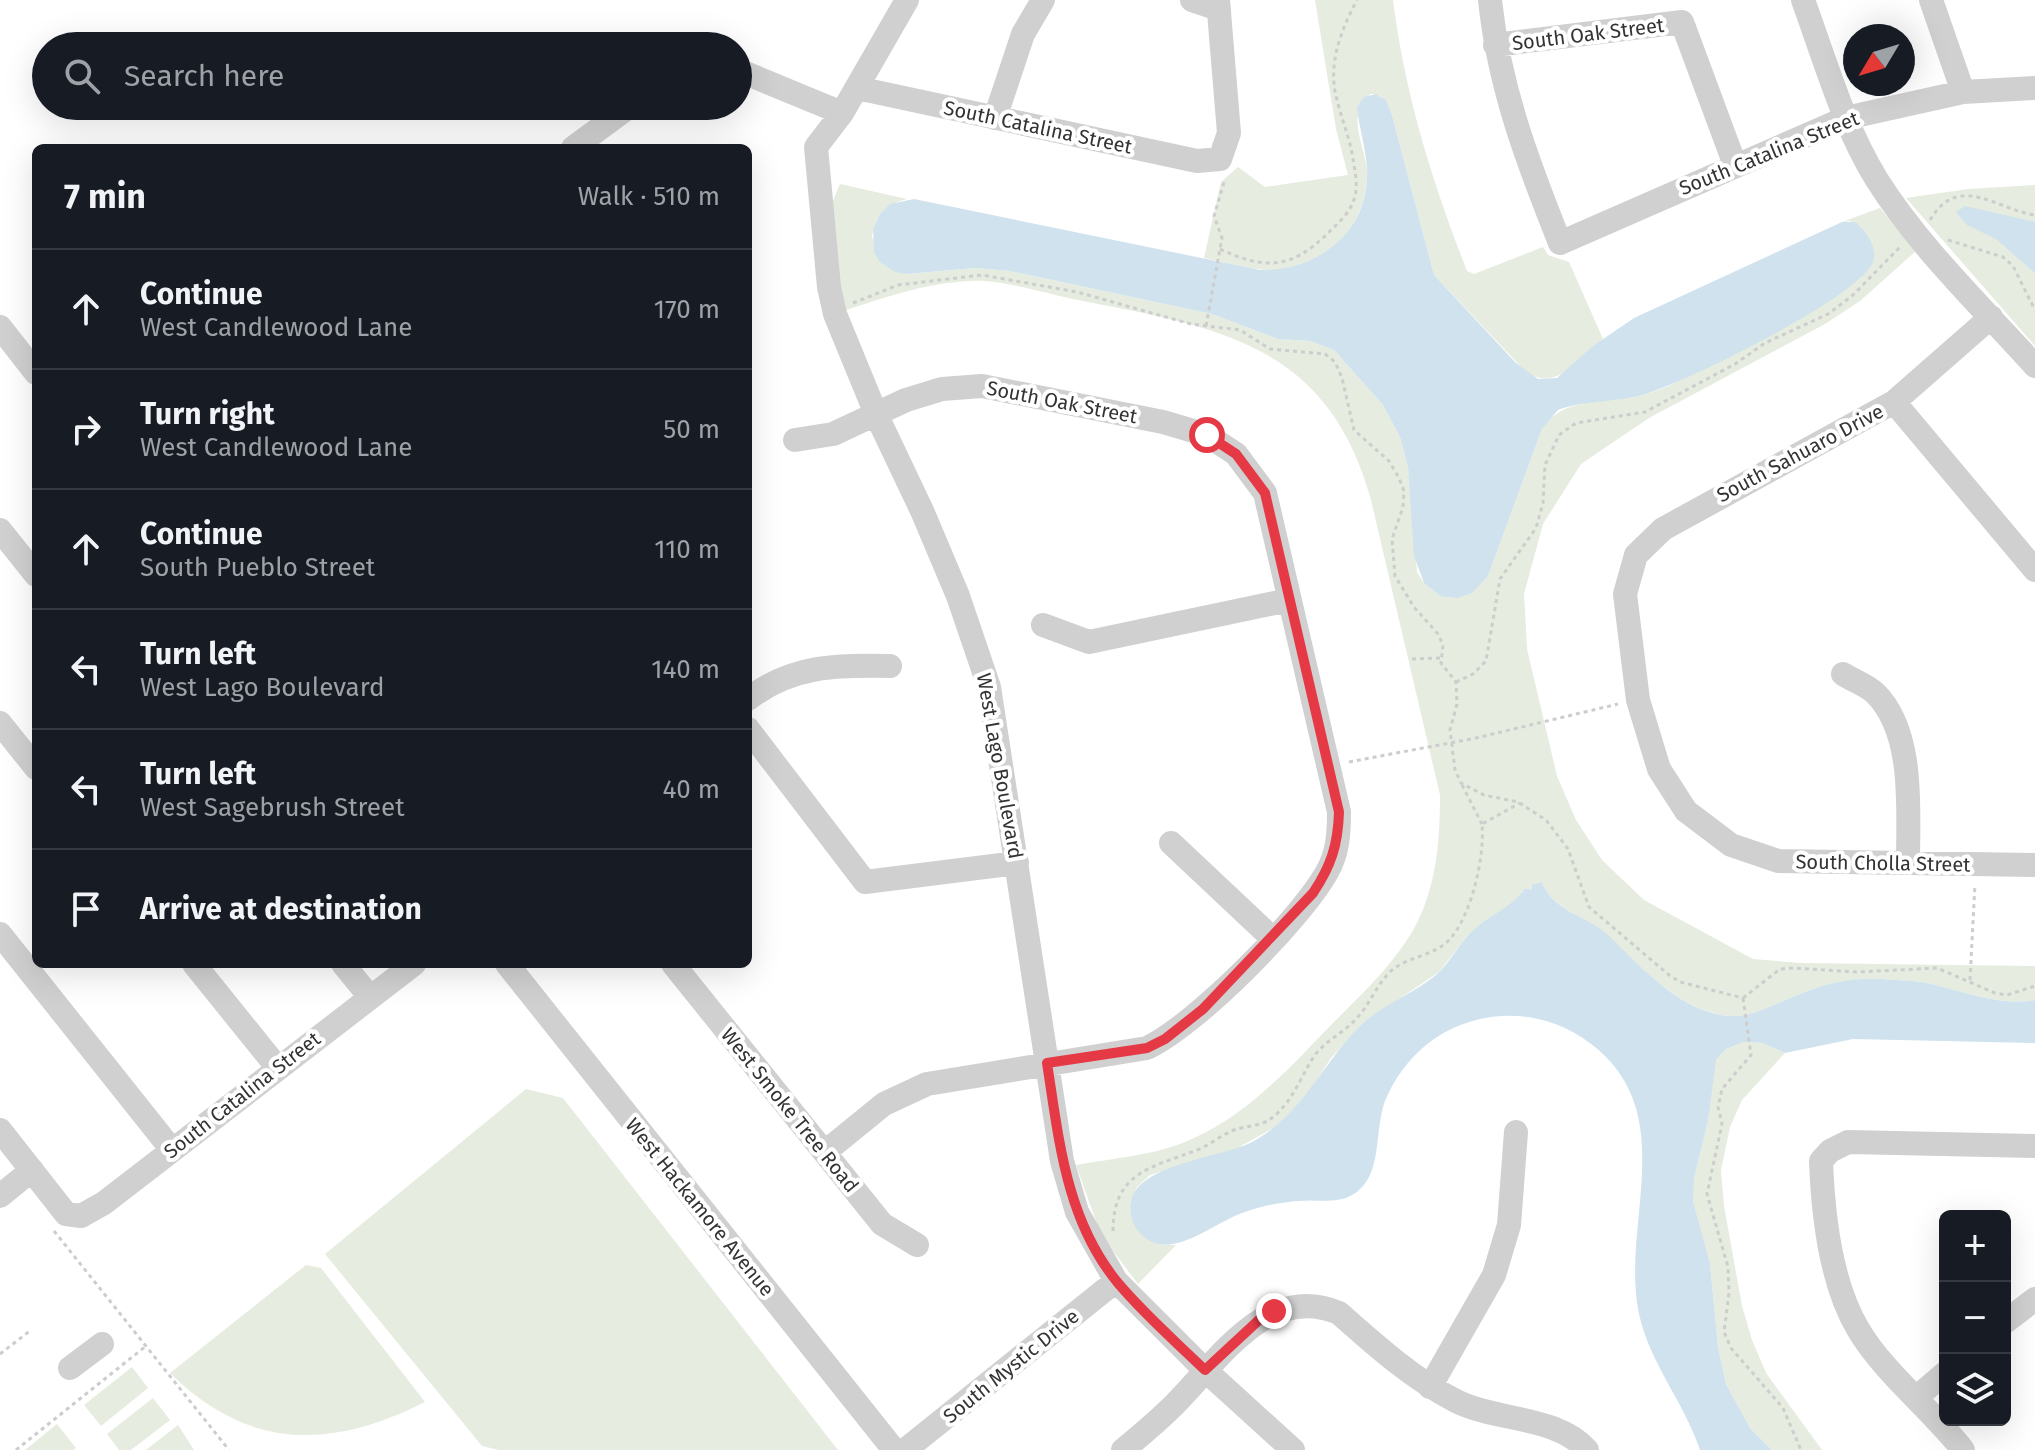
<!DOCTYPE html>
<html lang="en">
<head>
<meta charset="utf-8">
<style>
  body { margin:0; font-family:"Fira Sans",sans-serif; background:#20242c; color:#f1f3f6 }
  .controls { position:absolute; right:24px; bottom:24px; display:grid; overflow:hidden; border-radius:12px; box-shadow:0 8px 32px #0002 }
  .controls button { width:72px; height:72px; display:grid; place-items:center; padding:0; border:0; border-bottom:2px solid #363941; background:#171b24; color:#f1f3f6; font:40px sans-serif }
  .compass { position:absolute; left:1843px; top:24px; width:72px; height:72px; border-radius:50%; background:#171b24; box-shadow:0 8px 32px #0002; rotate:232deg }
  .stop { position:absolute; width:24px; height:24px; margin:-18px; border:6px solid #e63946; border-radius:50%; background:#fff }
  .stop.end { background:#e63946; border-color:#fff; box-shadow:0 2px 8px #0008 }
  .list { margin:0; padding:0; list-style:none }
  h2 { display:flex; justify-content:space-between; align-items:center; height:104px; margin:0; padding:0 32px; font-size:34px }
  h2 small { font-size:26px; font-weight:400; color:#9ea1a6 }
  .list li { display:grid; grid-template-columns:52px 1fr auto; gap:24px; align-items:center; box-sizing:border-box; height:120px; padding:0 32px; border-top:2px solid #363941 }
  .list b { display:block; font-size:30px; white-space:nowrap }
  .list p { margin:0; font-size:26px; white-space:nowrap; color:#9ea1a6 }
  .list em { font-size:26px; font-style:normal; color:#9ea1a6 }
  .icon { flex:none; width:44px; height:44px; fill:none; stroke:currentColor; stroke-width:2; stroke-linecap:round; stroke-linejoin:round }
  .map { position:relative; flex:none; width:2035px; height:1450px; overflow:hidden }
  .search { position:absolute; background:#171b24; box-shadow:0 8px 32px #0002; left:32px; top:32px; width:720px; height:88px; display:flex; align-items:center; gap:20px; box-sizing:border-box; padding:0 28px; border-radius:44px; color:#9ea1a6; font-size:30px }
  .panel { position:absolute; background:#171b24; box-shadow:0 8px 32px #0002; left:32px; top:144px; width:720px; height:824px; border-radius:12px }
  .map>svg:first-child { display:block }
  .green { fill:#e6ecdf }
  .water { fill:#cfe2ee }
  .lines { fill:none; stroke-linecap:round; stroke-linejoin:round }
  .path { stroke:#cdcdcd; stroke-width:3; stroke-dasharray:4 4; stroke-linecap:butt }
  .minor { stroke:#d0d0d0; stroke-width:24 }
  .route { stroke:#e63946; stroke-width:10 }
  .labels { text-anchor:middle; stroke-width:8; stroke-linejoin:round; paint-order:stroke }
  .street-label { font-size:20px; fill:#333; stroke:#fff }
</style>
</head>
<body>
<div class="map">
<svg width="2035" height="1450" viewBox="0 0 2035 1450">
  <rect width="100%" height="100%" fill="#fff"/>
  <path class="green" d="M1315,0H1393C1405,95 1432,181 1467,271L1474,274L1543,247L1548,255L1569,262L1603,339C1580,356 1559,392 1527,373L1434,275L1392,115C1387,103 1385,94 1370,94C1367,100 1359,109 1358,116C1355,131 1366,154 1367,171C1369,221 1328,268 1277,270C1253,271 1228,263 1204,258L1221,182L1238,167L1265,187L1348,175L1336,129Z
    M840,184L907,199C886,204 874,217 872,238L907,274L975,268L1010,271L1212,314L1278,339L1310,341L1334,350L1383,405L1400,437L1408,467L1417,572L1424,583L1440,596L1488,576L1542,429C1565,394 1610,405 1647,394C1676,385 1703,368 1730,354C1776,331 1821,309 1861,277L1851,221L1842,222L1880,208L1916,251L1860,301L1825,324L1649,418L1581,464L1543,524L1524,594L1527,649L1557,776L1576,820L1602,860L1644,900L1753,959L1800,963L2035,966V1000C1996,1007 1960,989 1921,982C1908,980 1893,980 1879,979C1835,977 1802,993 1763,1010C1703,1036 1645,971 1607,935C1587,915 1553,911 1542,883L1532,890L1525,888L1513,903L1467,936L1439,972L1362,1024L1331,1058L1301,1104L1275,1127L1232,1151L1150,1175L1137,1187L1131,1202L1163,1245H1176L1138,1284L1101,1235L1076,1165C1115,1158 1159,1155 1194,1138C1251,1112 1291,1066 1334,1022C1363,993 1396,962 1416,925C1437,884 1440,839 1440,795L1371,500C1329,346 1222,328 1083,301C1050,295 1003,279 970,281C923,283 880,299 835,314L822,228Z
    M2035,185V346L1906,198L1968,189Z
    M1744,1042L1762,1043L1785,1053L1742,1100L1730,1127L1721,1170L1724,1206L1742,1306L1752,1340L1766,1373L1822,1450H1772L1750,1428L1726,1384L1718,1347L1710,1263L1692,1202L1694,1178L1708,1121L1712,1074L1716,1060L1726,1049Z
    M526,1089L563,1098L838,1450H499L482,1446L325,1254Z
    M306,1265L321,1268L425,1402C330,1450 248,1450 170,1373Z
    M132,1367L148,1388L101,1426L84,1405Z
    M153,1398L170,1420L131,1450H119L107,1434Z
    M57,1424L76,1448L73,1450H25Z
    M178,1425L194,1450H146Z"/>
  <path class="water" d="M1376,94L1386,100L1392,115L1434,275L1515,362L1538,379L1557,378L1593,346L1634,318L1842,222H1855C1866,231 1880,250 1872,264C1853,300 1691,379 1649,393C1620,403 1587,399 1558,410L1542,429L1488,576L1472,593L1457,598L1440,596L1424,583L1414,556L1408,467L1400,437L1383,405L1334,350L1310,341L1278,339L1212,314L1010,271L975,268L907,274L895,272L880,262L874,252L873,229L880,214L890,204L914,199L1260,270C1318,272 1370,231 1367,169C1366,148 1359,128 1357,107L1364,97Z
    M1965,206L2035,222V273L1996,239L1967,225L1956,212Z
    M1542,882C1552,911 1586,915 1607,934C1645,971 1702,1036 1762,1010C1804,993 1832,977 1879,979C1893,980 1908,980 1921,982C1960,989 1996,1007 2035,1000V1043L1853,1039L1785,1053L1762,1043L1744,1042L1726,1049L1716,1060L1708,1121L1694,1178L1693,1202L1710,1263L1718,1347L1726,1384L1750,1428L1772,1450H1700C1684,1402 1650,1364 1639,1314C1621,1230 1675,1127 1606,1057C1587,1038 1563,1024 1538,1019C1500,1010 1456,1020 1426,1045C1408,1060 1394,1079 1385,1101C1373,1133 1385,1183 1346,1198C1330,1203 1314,1199 1299,1201C1281,1202 1262,1206 1245,1212C1213,1222 1168,1266 1139,1232C1132,1224 1129,1212 1131,1202C1137,1164 1221,1158 1252,1142C1301,1116 1321,1066 1358,1028C1380,1005 1412,995 1436,975C1452,961 1460,940 1477,927C1494,913 1512,907 1525,888L1532,890V885Z"/>
  <g class="lines">
    <path class="path" d="M1930,220C1959,172 1995,209 2035,215
      M1948,240L2003,257L2013,266L2035,310
      M1220,249C1264,270 1291,269 1326,235C1337,224 1351,213 1355,196C1358,184 1355,171 1353,159C1350,139 1342,120 1337,100C1327,65 1341,30 1357,0
      M853,303L898,285L982,275L1077,292L1191,324L1240,330L1270,349L1325,354L1335,362L1342,378L1354,430L1389,461L1399,478L1404,491L1403,507L1392,539L1395,576L1414,607L1438,634L1443,645L1441,663L1456,682L1457,704L1450,730L1455,770L1461,783L1484,795L1518,802L1546,820L1568,849L1589,907L1669,975L1680,982L1743,998
      M1206,326L1222,238L1214,216L1225,179
      M1412,659L1441,658
      M1456,682L1473,674L1486,661L1500,579L1536,528L1543,503L1545,465L1559,435L1576,423L1645,412L1735,364L1765,343L1828,314L1852,296L1901,246
      M1349,762L1476,738L1618,704
      M1462,785L1482,824
      M1970,980L1975,884
      M1743,998L1751,1055L1722,1089L1718,1107L1722,1124L1707,1194L1728,1267L1729,1293L1724,1332L1731,1348L1783,1408L1801,1450
      M1743,998L1780,969L1794,968L1858,972L1937,968L1995,993L2007,995L2035,986
      M54,1231L229,1450
      M1113,1231C1113,1171 1154,1167 1197,1150C1210,1145 1221,1135 1234,1130C1245,1126 1260,1126 1269,1120C1290,1106 1299,1081 1311,1061C1322,1042 1341,1035 1355,1020C1370,1005 1376,985 1391,971C1408,956 1435,956 1450,939C1472,914 1485,856 1482,824L1520,803
      M0,1354L31,1330
      M16,1450L146,1346"/>
    <path class="minor" d="M907,0L842,113L816,147L829,287L835,314L876,414L923,513L958,596L989,687L1062,1161L1077,1212L1116,1281L1205,1370L1293,1450
      M1192,0L1219,9
      M1490,0C1499,87 1528,163 1560,243L1846,118L1963,92L2035,88
      M1803,0C1825,60 1843,125 1877,180C1920,248 1982,307 2035,366
      M1931,0L1963,92
      M1495,45L1682,22L1735,165
      M738,70L842,113
      M857,88L1197,161L1220,159L1229,133L1218,0
      M995,118L1023,34L1043,0
      M573,148L630,106
      M1991,317L1894,402L1663,529L1636,555L1625,594L1638,700L1659,769L1686,811L1731,845L1778,861L2035,865
      M0,327L36,373
      M1894,402L2035,570
      M795,440L833,434L906,400L942,389L982,386L1163,422L1207,435L1236,454L1265,493L1339,812C1339,833 1338,853 1327,872C1300,920 1196,1025 1147,1048L927,1084L884,1104L825,1152
      M0,530L36,575
      M1043,625L1089,642L1289,600
      M1843,674C1852,680 1867,685 1875,693C1915,732 1908,811 1908,862
      M748,699C792,665 837,665 890,666
      M0,723L36,768
      M748,729L865,882L1017,863
      M1171,843L1272,938
      M0,934L172,1150
      M194,964L277,1067
      M343,964L370,997
      M507,964L894,1450
      M673,964L882,1224L917,1245
      M0,1130L66,1214L81,1216L104,1203L414,964
      M0,1196L32,1170
      M2005,1322L2035,1299
      M70,1368L102,1344
      M1430,1387L1494,1275L1509,1225L1516,1132
      M1917,1397L1945,1373
      M905,1450L1116,1281
      M1123,1450C1140,1436 1158,1421 1174,1405C1218,1361 1267,1282 1339,1313C1375,1345 1413,1379 1456,1401C1496,1421 1557,1416 1587,1450
      M1963,1450C1932,1410 1883,1372 1858,1329C1830,1282 1823,1215 1821,1161L1830,1151L1848,1142L2035,1146"/>
  </g>
  <g class="lines">
    <path class="route" d="M1207,435L1236,454L1265,493L1339,812C1338,845 1331,866 1313,893L1203,1009L1165,1039L1147,1048L1047,1063C1059,1140 1066,1220 1118,1283C1144,1314 1176,1342 1205,1370L1260,1319L1274,1311"/>
  </g>
  <g class="labels">
    <g class="street-label">
      <text transform="translate(1588 34) rotate(-7)" y="7">South Oak Street</text>
      <text transform="translate(1038 127) rotate(12)" y="7">South Catalina Street</text>
      <text transform="translate(1769 153) rotate(-22)" y="7">South Catalina Street</text>
      <text transform="translate(1062 402) rotate(11)" y="7">South Oak Street</text>
      <text transform="translate(1800 453) rotate(-28)" y="7">South Sahuaro Drive</text>
      <text transform="translate(1000 766) rotate(80)" y="7">West Lago Boulevard</text>
      <text transform="translate(1883 863) rotate(1)" y="7">South Cholla Street</text>
      <text transform="translate(242 1095) rotate(-38)" y="7">South Catalina Street</text>
      <text transform="translate(790 1110) rotate(51)" y="7">West Smoke Tree Road</text>
      <text transform="translate(700 1207) rotate(51)" y="7">West Hackamore Avenue</text>
      <text transform="translate(1011 1366) rotate(-39)" y="7">South Mystic Drive</text>
    </g>
  </g>
</svg>
<div class="controls">
<button>+</button>
<button>−</button>
<button><svg class="icon" aria-label="layers" viewBox="0 0 24 24"><path d="M12 4l9 5-9 5-9-5zM3 14l9 5 9-5"/></svg></button>
</div>
<svg class="compass" viewBox="-18 -18 36 36"><path d="M0-13l5 13h-10z" fill="#e53935"/><path d="M0 13l5-13h-10z" fill="#9ea1a6"/></svg>
<div class="stop" style="left:1207px;top:435px"></div>
<div class="stop end" style="left:1274px;top:1311px"></div>
<div class="search"><svg class="icon" aria-label="search" viewBox="0 0 24 24"><circle cx="10" cy="10" r="6"/><path d="M15 15l6 6"/></svg>Search here</div>
<section class="panel">
<h2>7 min<small>Walk · 510 m</small></h2>
<ul class="list">
<li><svg class="icon" aria-label="ahead" viewBox="0 0 24 24"><path d="M12 20V5M6 11l6-6 6 6"/></svg><div><b>Continue</b><p>West Candlewood Lane</p></div><em>170 m</em></li>
<li><svg class="icon" aria-label="right" viewBox="0 0 24 24"><path d="M7 20v-9h11M14 6l5 5-5 5"/></svg><div><b>Turn right</b><p>West Candlewood Lane</p></div><em>50 m</em></li>
<li><svg class="icon" aria-label="ahead" viewBox="0 0 24 24"><path d="M12 20V5M6 11l6-6 6 6"/></svg><div><b>Continue</b><p>South Pueblo Street</p></div><em>110 m</em></li>
<li><svg class="icon" aria-label="left" viewBox="0 0 24 24"><path d="M17 20v-9H6M10 6l-5 5 5 5"/></svg><div><b>Turn left</b><p>West Lago Boulevard</p></div><em>140 m</em></li>
<li><svg class="icon" aria-label="left" viewBox="0 0 24 24"><path d="M17 20v-9H6M10 6l-5 5 5 5"/></svg><div><b>Turn left</b><p>West Sagebrush Street</p></div><em>40 m</em></li>
<li><svg class="icon" aria-label="arrive" viewBox="0 0 24 24"><path d="M6 21V4h12l-3 4 3 4H6"/></svg><div><b>Arrive at destination</b></div></li>
</ul>
</section>
</div>
</body>
</html>
